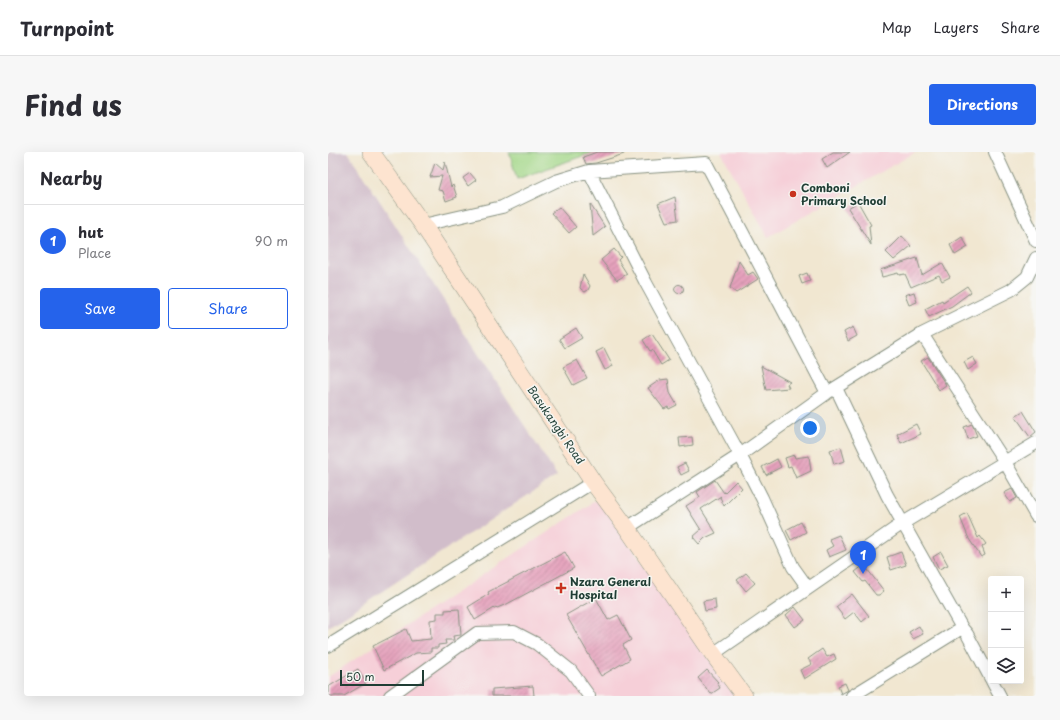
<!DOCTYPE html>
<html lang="en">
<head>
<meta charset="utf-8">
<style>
  body { margin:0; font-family:"Playpen Sans",sans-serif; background:#f7f7f7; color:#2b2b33 }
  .controls { position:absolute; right:12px; bottom:12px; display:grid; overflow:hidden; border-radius:4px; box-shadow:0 4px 16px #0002 }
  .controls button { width:36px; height:36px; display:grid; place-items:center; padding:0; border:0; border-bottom:1px solid #e1e1e2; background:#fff; color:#2b2b33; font:20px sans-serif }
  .scale { position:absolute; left:12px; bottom:10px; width:84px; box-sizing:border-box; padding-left:4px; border:2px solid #1f3d34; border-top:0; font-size:11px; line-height:14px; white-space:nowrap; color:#1f3d34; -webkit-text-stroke:3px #f6f6f2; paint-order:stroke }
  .you { position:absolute; left:482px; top:276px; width:14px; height:14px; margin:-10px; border:3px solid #fff; border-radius:50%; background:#1a73e8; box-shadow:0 0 0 6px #1a73e833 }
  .badge { display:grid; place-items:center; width:26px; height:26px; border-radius:50%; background:#2563eb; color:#fff; font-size:13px; font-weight:700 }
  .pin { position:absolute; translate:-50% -33px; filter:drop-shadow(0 1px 2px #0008) }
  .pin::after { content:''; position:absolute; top:21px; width:14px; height:12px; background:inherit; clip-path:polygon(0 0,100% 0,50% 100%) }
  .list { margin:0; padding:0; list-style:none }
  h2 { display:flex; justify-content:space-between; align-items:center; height:52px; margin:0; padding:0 16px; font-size:17px }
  h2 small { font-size:13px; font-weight:400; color:#7c7c81 }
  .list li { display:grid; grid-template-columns:26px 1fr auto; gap:12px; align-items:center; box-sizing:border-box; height:72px; padding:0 16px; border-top:1px solid #e1e1e2 }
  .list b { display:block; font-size:15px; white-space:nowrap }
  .list p { margin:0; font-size:13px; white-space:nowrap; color:#7c7c81 }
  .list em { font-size:13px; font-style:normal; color:#7c7c81 }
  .actions { display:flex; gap:8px; padding:12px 16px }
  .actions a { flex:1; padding:9px 0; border:1px solid #2563eb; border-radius:4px; text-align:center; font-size:14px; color:#2563eb }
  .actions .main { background:#2563eb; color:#fff }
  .icon { flex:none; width:22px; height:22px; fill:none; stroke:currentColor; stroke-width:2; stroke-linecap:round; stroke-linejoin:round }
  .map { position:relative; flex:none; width:708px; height:544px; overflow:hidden; border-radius:4px }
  header { display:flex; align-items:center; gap:24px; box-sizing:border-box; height:56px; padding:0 20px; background:#fff; border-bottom:1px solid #e1e1e2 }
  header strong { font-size:19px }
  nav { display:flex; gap:22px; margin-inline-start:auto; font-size:14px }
  .intro { display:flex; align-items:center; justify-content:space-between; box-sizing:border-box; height:96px; padding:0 24px }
  h1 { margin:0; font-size:28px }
  .button { padding:10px 18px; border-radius:4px; background:#2563eb; color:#fff; font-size:14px; font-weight:700 }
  main { display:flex; gap:24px; padding:0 24px }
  aside { flex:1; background:#fff; border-radius:4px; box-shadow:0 4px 16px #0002 }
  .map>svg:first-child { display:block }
  .built { fill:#f6cfd8 }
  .industrial { fill:#d1bdca }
  .pitch { fill:#a3d787; stroke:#618a5e }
  .building { fill:url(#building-hatch) }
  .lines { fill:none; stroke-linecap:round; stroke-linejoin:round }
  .street-casing { stroke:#889282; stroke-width:14 }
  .secondary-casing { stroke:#889282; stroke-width:18 }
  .street { stroke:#fff; stroke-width:12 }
  .secondary { stroke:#fde4d0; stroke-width:17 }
  .poi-dot { fill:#c8321e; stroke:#f6f6f2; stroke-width:1.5 }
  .labels { text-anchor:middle; stroke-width:3; stroke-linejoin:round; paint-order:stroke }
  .poi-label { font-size:11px; font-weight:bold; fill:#1f3d34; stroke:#f6f6f2; text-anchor:start }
  .street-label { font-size:11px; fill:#1f3d34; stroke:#f6f6f2 }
</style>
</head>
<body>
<header>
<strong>Turnpoint</strong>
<nav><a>Map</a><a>Layers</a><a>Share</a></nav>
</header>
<div class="intro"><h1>Find us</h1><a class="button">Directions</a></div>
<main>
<aside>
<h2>Nearby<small></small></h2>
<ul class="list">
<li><span class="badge">1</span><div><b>hut</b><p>Place</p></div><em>90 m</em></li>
</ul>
<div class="actions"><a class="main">Save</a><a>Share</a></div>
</aside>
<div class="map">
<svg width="708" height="544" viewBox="0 0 708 544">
  <defs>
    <pattern id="building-hatch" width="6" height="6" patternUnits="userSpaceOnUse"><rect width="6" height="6" fill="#e5a1bc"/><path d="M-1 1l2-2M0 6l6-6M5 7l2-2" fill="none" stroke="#b9849a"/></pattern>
  </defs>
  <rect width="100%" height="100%" fill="#f6f6f2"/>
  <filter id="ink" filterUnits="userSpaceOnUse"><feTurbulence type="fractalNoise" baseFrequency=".025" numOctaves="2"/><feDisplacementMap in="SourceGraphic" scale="8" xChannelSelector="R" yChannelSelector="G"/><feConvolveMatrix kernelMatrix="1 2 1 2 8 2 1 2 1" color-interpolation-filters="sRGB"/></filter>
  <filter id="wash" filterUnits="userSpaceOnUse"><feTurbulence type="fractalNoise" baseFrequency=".012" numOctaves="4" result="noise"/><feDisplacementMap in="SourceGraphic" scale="16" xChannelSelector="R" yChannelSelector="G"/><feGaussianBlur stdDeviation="0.9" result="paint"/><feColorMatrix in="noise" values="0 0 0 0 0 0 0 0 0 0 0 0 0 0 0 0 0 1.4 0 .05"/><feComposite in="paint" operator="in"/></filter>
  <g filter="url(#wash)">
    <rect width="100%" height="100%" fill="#f1e7d1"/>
    <path class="built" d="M393,0H588L440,85Z
      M270,347L407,544H0V525Z"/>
    <path class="industrial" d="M0,0H20L229,324L0,475Z"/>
    <path class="pitch" d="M181,0H266L189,27Z"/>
    <g id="blocks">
      <path class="building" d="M269,0H296V2L268,11L258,12L255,5Z
        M505,0H522L499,16L494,7Z
        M117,10L123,35L125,33L129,45L118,49L115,39L110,38L114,24L102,25L107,11L115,18Z
        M142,21L148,28L140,34L135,26Z
        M347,45L350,68L338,70L330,52Z
        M530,50L543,73L541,74L543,93L520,56Z
        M262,52L277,75L265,84Z
        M231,55L248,75L241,81L223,61Z
        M574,84L583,94L566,108L558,100Z
        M634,85L640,95L627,103L622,93Z
        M286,97L293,105L290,108L299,122L289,128L273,108Z
        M589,106L594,123L614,111L622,125L614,129L611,123L583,135L577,122L571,123L570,121L554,125L552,118Z
        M411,109L420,123L425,120L430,127L408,141L402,136Z
        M479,121L482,129L474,132L471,124Z
        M255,122L262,134L260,138L257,140L254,138L252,136Z
        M346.5 137a4.5 4.5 0 1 1 9 0a4.5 4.5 0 1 1-9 0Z
        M639,134L643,140L624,154L601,165L597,157L614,148L615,150Z
        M586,140L589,150L581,153L577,143Z
        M525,175L529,184L520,189L516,180Z
        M248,176L254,186L237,196L231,187Z
        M324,182L341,208L333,213L324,198L322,199L315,188Z
        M276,196L285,214L277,218L268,200Z
        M600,205L618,233L611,238L593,209Z
        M645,205L649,212L640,218L636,210Z
        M249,208L259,226L245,233L235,215Z
        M433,214L462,230L459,232L461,236L438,238Z
        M340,227L342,241L349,253L341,257L340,255L336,257L320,236L332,228Z
        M695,259L708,280L702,285L687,264Z
        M588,272L593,282L573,291L569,282Z
        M644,272L649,284L640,287L636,275Z
        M364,285L365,293L352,295L351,286Z
        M513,295L517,309L506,312L502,298Z
        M466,303L467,306L481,304L483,319L468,326L463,314L460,315L457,306Z
        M449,307L453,315L438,323L434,315Z
        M357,311L361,319L353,323L349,315Z
        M387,328L396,341L408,329L414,336L396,354L392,345L393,344L373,357L388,381L377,386L371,392L365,385L373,378L358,354L372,345L369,340Z
        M684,337L689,346L682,350L676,341Z
        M639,361L650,386L652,384L658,392L654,395L657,403L653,405L641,387L632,365Z
        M473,370L478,380L463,388L458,378Z
        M511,383L518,398L501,405L498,398L505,394L501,387Z
        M237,400L246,416L179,452L169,456L168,455L147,468L140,455L161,442L160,440Z
        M573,400L578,413L563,418L559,405Z
        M613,400L620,413L611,417L605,405Z
        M536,413L556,439L551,443H548L537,429L535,430L527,420Z
        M418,421L427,431L418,439L409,428Z
        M524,442L541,464L534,470L526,460L517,467L508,455Z
        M268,446L280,468L290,463L303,488L295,493L302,507L273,524L238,463Z
        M387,447L388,457L377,459L375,449Z
        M467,455L477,468L467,475L458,463Z
        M131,457L133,483L125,484L126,488H117L118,492L110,493V496H103V500L88,501L56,518L45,494L78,477L83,489L103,487L102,468L109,467V461H117V458Z
        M591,474L595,482L585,487L581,480Z
        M494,497L499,505L506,502L508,507L476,527L472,518L484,512L480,507Z
        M30,517L38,531L16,544H0V535Z
        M379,518L390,530H389L392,536L383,542L370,526Z
        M517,531L520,538L513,542L510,534Z
        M205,534L206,544H164V537Z"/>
    </g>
  </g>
  <g filter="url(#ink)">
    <use href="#blocks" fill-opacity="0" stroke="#889282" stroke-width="1"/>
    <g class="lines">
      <defs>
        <path id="street" d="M667,0L708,89
          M261,19L318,131L412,303L434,346L465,415L480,436
          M95,73L174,55L228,29L261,19L378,11L499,241
          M594,182L677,310L708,364
          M508,236L559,343L634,476L639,482L663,527
          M299,376L412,303L499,241L594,182L683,138L699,125L708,106
          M0,494L265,330
          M385,502L575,371L708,291
          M664,529L672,544
          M62,544L149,481L186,480L209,492L243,519L261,544
          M524,544L634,476"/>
        <path id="secondary" d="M43,0L95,73L265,330L299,376L385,502L416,544"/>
      </defs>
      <use href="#street" class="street-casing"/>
      <use href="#secondary" class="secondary-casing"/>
      <use href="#street" class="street"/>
      <use href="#secondary" class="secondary"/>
    </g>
  </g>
  <g class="poi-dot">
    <circle cx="465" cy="42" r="4"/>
    <path d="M231 430h4v4h4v4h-4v4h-4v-4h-4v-4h4z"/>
  </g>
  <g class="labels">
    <g class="poi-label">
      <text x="473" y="40">Comboni<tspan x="473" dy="13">Primary School</tspan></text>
      <text x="242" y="434">Nzara General<tspan x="242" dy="13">Hospital</tspan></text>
    </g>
    <g class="street-label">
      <text transform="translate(228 273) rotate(56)" y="4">Basukangbi Road</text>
    </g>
  </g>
</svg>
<div class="controls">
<button>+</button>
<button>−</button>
<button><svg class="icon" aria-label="layers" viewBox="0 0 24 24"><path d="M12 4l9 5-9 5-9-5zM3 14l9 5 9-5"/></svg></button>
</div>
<div class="scale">50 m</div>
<div class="you"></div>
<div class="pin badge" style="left:535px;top:422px">1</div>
</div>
</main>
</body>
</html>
